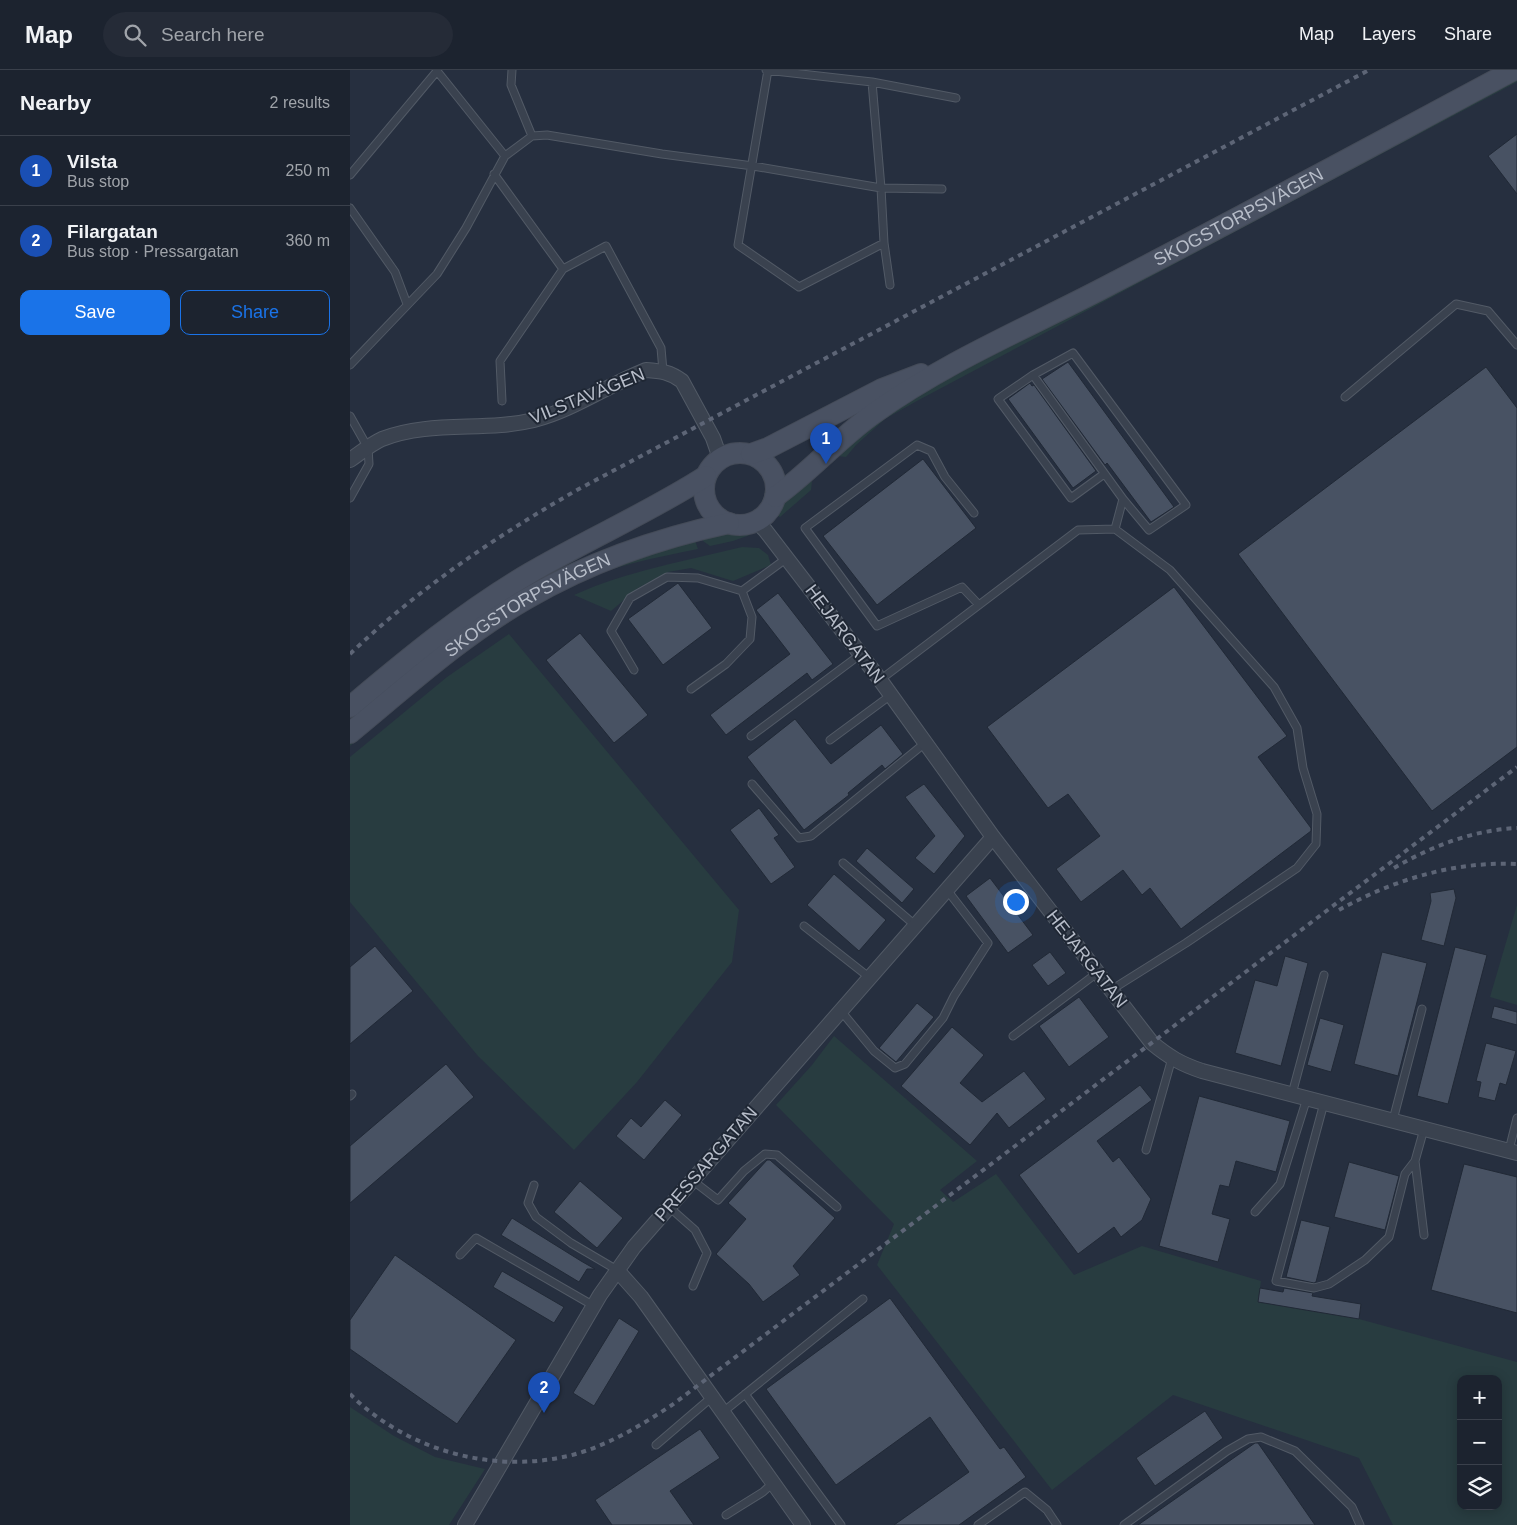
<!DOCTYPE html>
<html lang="en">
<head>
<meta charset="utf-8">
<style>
  body { margin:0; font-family:Helvetica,sans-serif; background:#252b37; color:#f1f3f6 }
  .controls { position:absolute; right:15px; bottom:15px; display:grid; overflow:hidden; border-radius:10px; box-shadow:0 2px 12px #0003 }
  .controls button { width:45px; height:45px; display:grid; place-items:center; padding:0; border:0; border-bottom:1px solid #3a404b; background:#1c232f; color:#f1f3f6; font:25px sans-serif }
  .you { position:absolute; left:665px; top:831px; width:18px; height:18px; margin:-12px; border:4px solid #fff; border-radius:50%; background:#1a73e8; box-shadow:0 0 0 8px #1a73e833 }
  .badge { display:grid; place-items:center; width:32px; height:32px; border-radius:50%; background:#1a73e8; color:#fff; font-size:16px; font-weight:700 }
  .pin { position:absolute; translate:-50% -41px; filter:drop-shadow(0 1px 2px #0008) }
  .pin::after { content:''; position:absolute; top:26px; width:18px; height:15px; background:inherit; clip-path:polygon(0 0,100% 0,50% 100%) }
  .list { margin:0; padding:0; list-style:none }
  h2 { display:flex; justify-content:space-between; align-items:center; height:65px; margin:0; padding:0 20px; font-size:21px }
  h2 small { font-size:16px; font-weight:400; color:#a0a4aa }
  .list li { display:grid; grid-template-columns:32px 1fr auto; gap:15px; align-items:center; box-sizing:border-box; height:70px; padding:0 20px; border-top:1px solid #3a404b }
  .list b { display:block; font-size:19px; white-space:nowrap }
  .list p { margin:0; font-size:16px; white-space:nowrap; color:#a0a4aa }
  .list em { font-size:16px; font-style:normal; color:#a0a4aa }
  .actions { display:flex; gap:10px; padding:15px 20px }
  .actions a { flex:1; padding:11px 0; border:1px solid #1a73e8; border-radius:10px; text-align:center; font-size:18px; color:#1a73e8 }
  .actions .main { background:#1a73e8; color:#fff }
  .icon { flex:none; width:28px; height:28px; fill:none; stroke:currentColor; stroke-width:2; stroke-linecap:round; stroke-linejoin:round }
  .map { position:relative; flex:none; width:1167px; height:1455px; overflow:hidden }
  header { display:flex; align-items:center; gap:30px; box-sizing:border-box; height:70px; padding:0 25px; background:#1c232f; border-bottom:1px solid #3a404b }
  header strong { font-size:24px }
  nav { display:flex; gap:28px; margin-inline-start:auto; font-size:18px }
  .search { width:350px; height:45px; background:#252b37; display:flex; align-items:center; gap:12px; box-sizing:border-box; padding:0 18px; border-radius:28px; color:#a0a4aa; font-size:19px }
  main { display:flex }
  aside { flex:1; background:#1c232f }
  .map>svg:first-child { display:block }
  .green { fill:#283c40; fill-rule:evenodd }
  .building { fill:#485263; stroke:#212936 }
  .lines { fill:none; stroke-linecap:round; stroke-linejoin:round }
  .lane-casing { stroke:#525a66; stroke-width:9 }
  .street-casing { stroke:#525a66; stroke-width:16 }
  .secondary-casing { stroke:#444b58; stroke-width:22 }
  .lane { stroke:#3a424f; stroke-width:7 }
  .street { stroke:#3a424f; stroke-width:14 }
  .secondary { stroke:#495162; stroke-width:20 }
  .rail { stroke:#5d6576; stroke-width:4; stroke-dasharray:5 5; stroke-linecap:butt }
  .labels { text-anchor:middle; stroke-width:4; stroke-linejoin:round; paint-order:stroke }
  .street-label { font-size:18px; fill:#b7bdc9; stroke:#1f2734 }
</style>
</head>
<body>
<header>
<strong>Map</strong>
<div class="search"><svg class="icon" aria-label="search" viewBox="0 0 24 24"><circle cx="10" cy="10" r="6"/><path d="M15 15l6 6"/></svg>Search here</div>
<nav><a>Map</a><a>Layers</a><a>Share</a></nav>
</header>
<main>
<aside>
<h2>Nearby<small>2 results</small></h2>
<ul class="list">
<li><span class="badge" style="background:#1a4fb4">1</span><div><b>Vilsta</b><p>Bus stop</p></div><em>250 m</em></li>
<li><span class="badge" style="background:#1a4fb4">2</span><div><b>Filargatan</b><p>Bus stop · Pressargatan</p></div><em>360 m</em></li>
</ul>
<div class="actions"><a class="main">Save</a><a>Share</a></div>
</aside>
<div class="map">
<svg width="1167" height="1455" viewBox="0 0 1167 1455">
  <rect width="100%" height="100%" fill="#262f3f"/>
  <path class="green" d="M1167,7V12L565,332L535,349L506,375L496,387L487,386L535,345L581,318Z
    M458,408L462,412L461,420L430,447L428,446C431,430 446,419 458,408Z
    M371,462H390L400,465L383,471L360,476L353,471L351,463Z
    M343,465L348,479C305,488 260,496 220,515C138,554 69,617 0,676V671L116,576L201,521Z
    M392,477L409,478L418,485L421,495L383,511L341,498L318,502L288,518L261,541L224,525C277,501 336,491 392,477Z
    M159,564L389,840L382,892L287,1012L224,1080L128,986L0,832V687L97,607Z
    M1167,835V935L1140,927Z
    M484,966L627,1091L590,1120L603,1132L646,1104L724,1205L792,1176L911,1211L908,1232L1009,1249L1167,1292V1455H1043L1009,1388L823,1325L702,1420L527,1195L544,1154L426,1035L462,995ZM1111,1309H1148V1436H1111Z
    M0,1337L44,1366L85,1387L135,1399L99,1455H0Z"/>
  <path class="building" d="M1167,64V124L1138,86Z
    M718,292L824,437L801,452L757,393L755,395L692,309Z
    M1136,297L1167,338V677L1082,741L888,484Z
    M680,313L682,316L684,315L746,401L723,418L658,329Z
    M573,389L626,458L527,535L473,466Z
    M328,513L362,558L313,595L278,549Z
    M824,517L937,666L908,687L961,758V761L831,859L800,818L792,825L773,800L731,832L706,799L750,766L718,724L698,738L637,657Z
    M428,523L483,594L462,610L457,603L376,665L360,645L440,584L406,540Z
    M230,563L298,645L264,673L196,590Z
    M445,649L481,694L531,655L553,684L535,699L532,695L498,723L499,725L454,760L397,687Z
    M574,714L615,766L584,804L565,788L585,766L555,727Z
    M409,738L429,765L424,768L445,797L421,814L380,760Z
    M517,778L564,819L552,833L506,791Z
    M484,804L536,850L509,881L457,835Z
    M640,808L683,865L658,883L616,826Z
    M1104,819L1106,828L1094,876L1071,870L1081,831L1080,823Z
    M25,876L63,921L0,974V897Z
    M1105,877L1137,885L1098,1034L1067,1026Z
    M700,882L716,903L698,916L682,895Z
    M1032,882L1077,893L1048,1006L1004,994Z
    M935,886L958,893L931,996L885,983L905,910L927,916Z
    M729,927L759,967L719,997L689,956Z
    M567,933L584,947L546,992L529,978Z
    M1144,936L1167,942V955L1141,948Z
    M970,948L994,955L981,1002L957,995Z
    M602,957L634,985L610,1013L632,1032L674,1001L696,1029L659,1058L647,1043L620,1075L551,1016Z
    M1136,973L1166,981L1156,1015L1150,1013L1145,1031L1128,1027L1131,1012L1126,1011Z
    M96,994L124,1027L0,1133V1076Z
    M790,1015L802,1030L747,1071L763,1092L769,1087L801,1129L792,1150L771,1167L764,1157L728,1184L669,1105Z
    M849,1026L940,1051L926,1102L886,1091L879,1117L870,1115L862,1144L880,1149L868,1192L809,1176Z
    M315,1030L332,1045L294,1090L266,1066L281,1048L291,1057Z
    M417,1090H420L485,1148L443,1196L450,1205L413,1232L399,1214L366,1184L396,1149L378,1133Z
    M999,1092L1049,1106L1035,1160L984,1147Z
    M1114,1094L1167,1107V1243L1081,1220Z
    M230,1111L273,1148L247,1178L204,1142Z
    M162,1148L231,1191L245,1199H237L229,1212L151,1165Z
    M951,1150L980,1157L966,1212L964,1213L936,1207Z
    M45,1185L166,1270L107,1354L0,1279V1250Z
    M152,1201L214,1237L204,1253L143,1217Z
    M910,1218L933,1222L934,1218L963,1223L962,1226L1011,1234L1009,1249L908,1232Z
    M540,1228L650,1379L654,1377L676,1407L609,1455H544L619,1402L580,1347L486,1415L416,1319Z
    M269,1248L289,1261L244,1336L223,1323Z
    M855,1341L873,1368L805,1416L786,1388Z
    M350,1359L370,1388L320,1421L344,1455H262L245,1430Z
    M905,1373H908L965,1455H788Z"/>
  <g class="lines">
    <defs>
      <path id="lane" d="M162,0L161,15L182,66
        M416,0L522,12L606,28
        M418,0L388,175L449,217L534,173
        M522,12L531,118L534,173L540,215
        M144,104L213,199
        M0,105L87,1L155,86
        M0,138L45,202L57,234
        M0,295L87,204L116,158L155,86L182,66L197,65L312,84L403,96L531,118L592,119
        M683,305L723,283L836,435L799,460L773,429
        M995,327L1106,234L1138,241L1167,275
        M152,331L150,291L213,199L256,176L311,278L313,301
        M0,346L18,378L19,394L0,428
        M754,404L721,428L648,329L683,305L773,429L765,459
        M624,443L595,407L581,381L567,375L455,458L527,556L612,517L629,535
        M284,600L261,561L280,528L317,507L348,508L392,521
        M530,610L728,460L765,459L820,500L924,617L947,658L953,698L967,744L966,774L947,798L836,873L761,920
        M341,619L376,594L400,569L402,547L392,521L437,488
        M401,666L511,584
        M480,670L541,625
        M402,714L449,768L461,766L575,673
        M493,793L566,856
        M454,856L520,908
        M491,941L524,981L545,998L555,994L593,948L604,926L638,873L597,820
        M663,966L747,903
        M942,1024L974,905
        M0,1026L2,1024
        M974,1033L926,1211L964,1218L979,1214L1015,1190L1039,1167L1055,1104L1065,1091
        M1043,1050L1072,939
        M1074,1059L1065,1091L1074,1165
        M796,1080L822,988
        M1159,1080L1167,1048
        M342,1110L368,1130L394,1101L415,1084L427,1085L487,1137
        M184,1115L178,1133L186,1147L221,1173L267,1200
        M319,1137L345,1160L357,1183L343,1216
        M905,1142L930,1114L957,1028
        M110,1185L126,1168L244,1236
        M395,1324L491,1455
        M373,1342L513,1229
        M306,1375L362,1327
        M376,1445L413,1422L423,1413
        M628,1455L675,1422L697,1440L707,1455
        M774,1455L877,1381L898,1369L911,1367L945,1381L1002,1437L1010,1455"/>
      <path id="street" d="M0,390C10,383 21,374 32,369C80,350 135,362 184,350C223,340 258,315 296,300C311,301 320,302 332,311L363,368L370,388
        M406,451L415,460L528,607L643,767L802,973C819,987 831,994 852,1001L1167,1083
        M267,1200L291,1227L453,1455
        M115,1455L250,1225L284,1177L643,767"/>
      <g id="secondary">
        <circle cx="390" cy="419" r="36"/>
        <path d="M401,384L418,378L532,319L571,304"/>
        <path id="s1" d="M425,427C460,402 488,369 523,344C598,290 684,255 765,212C899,143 1031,71 1164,0"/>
        <path d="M0,637C57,589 115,541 180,503C238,469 300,442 356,406"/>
        <path id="s2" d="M0,663C57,616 113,565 178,528C240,492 309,468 379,453"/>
      </g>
    </defs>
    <use href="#lane" class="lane-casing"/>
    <use href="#street" class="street-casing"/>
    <use href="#secondary" class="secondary-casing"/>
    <use href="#lane" class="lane"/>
    <use href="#street" class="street"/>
    <use href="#secondary" class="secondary"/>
    <path class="rail" d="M0,584C68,519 145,467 227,420L1019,0
      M1044,798C1082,776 1123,760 1167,758
      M989,840C1043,810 1104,791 1167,794
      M0,1324C53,1377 134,1402 208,1388C249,1381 287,1358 322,1335L1167,697"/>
  </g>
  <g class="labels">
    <g class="street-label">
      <text dy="6" stroke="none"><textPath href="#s1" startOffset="544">SKOGSTORPSVÄGEN</textPath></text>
      <text transform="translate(237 326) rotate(-22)" y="6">VILSTAVÄGEN</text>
      <text dy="6" stroke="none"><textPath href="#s2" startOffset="220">SKOGSTORPSVÄGEN</textPath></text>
      <text transform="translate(495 564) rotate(53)" y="6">HEJARGATAN</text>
      <text transform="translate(737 889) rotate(52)" y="6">HEJARGATAN</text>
      <text transform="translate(356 1094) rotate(-49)" y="6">PRESSARGATAN</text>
    </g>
  </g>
</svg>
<div class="controls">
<button>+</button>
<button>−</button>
<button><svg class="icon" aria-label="layers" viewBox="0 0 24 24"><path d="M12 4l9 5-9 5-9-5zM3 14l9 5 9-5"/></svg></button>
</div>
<div class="you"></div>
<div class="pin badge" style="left:476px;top:394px;background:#1a4fb4">1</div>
<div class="pin badge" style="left:194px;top:1343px;background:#1a4fb4">2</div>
</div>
</main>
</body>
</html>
